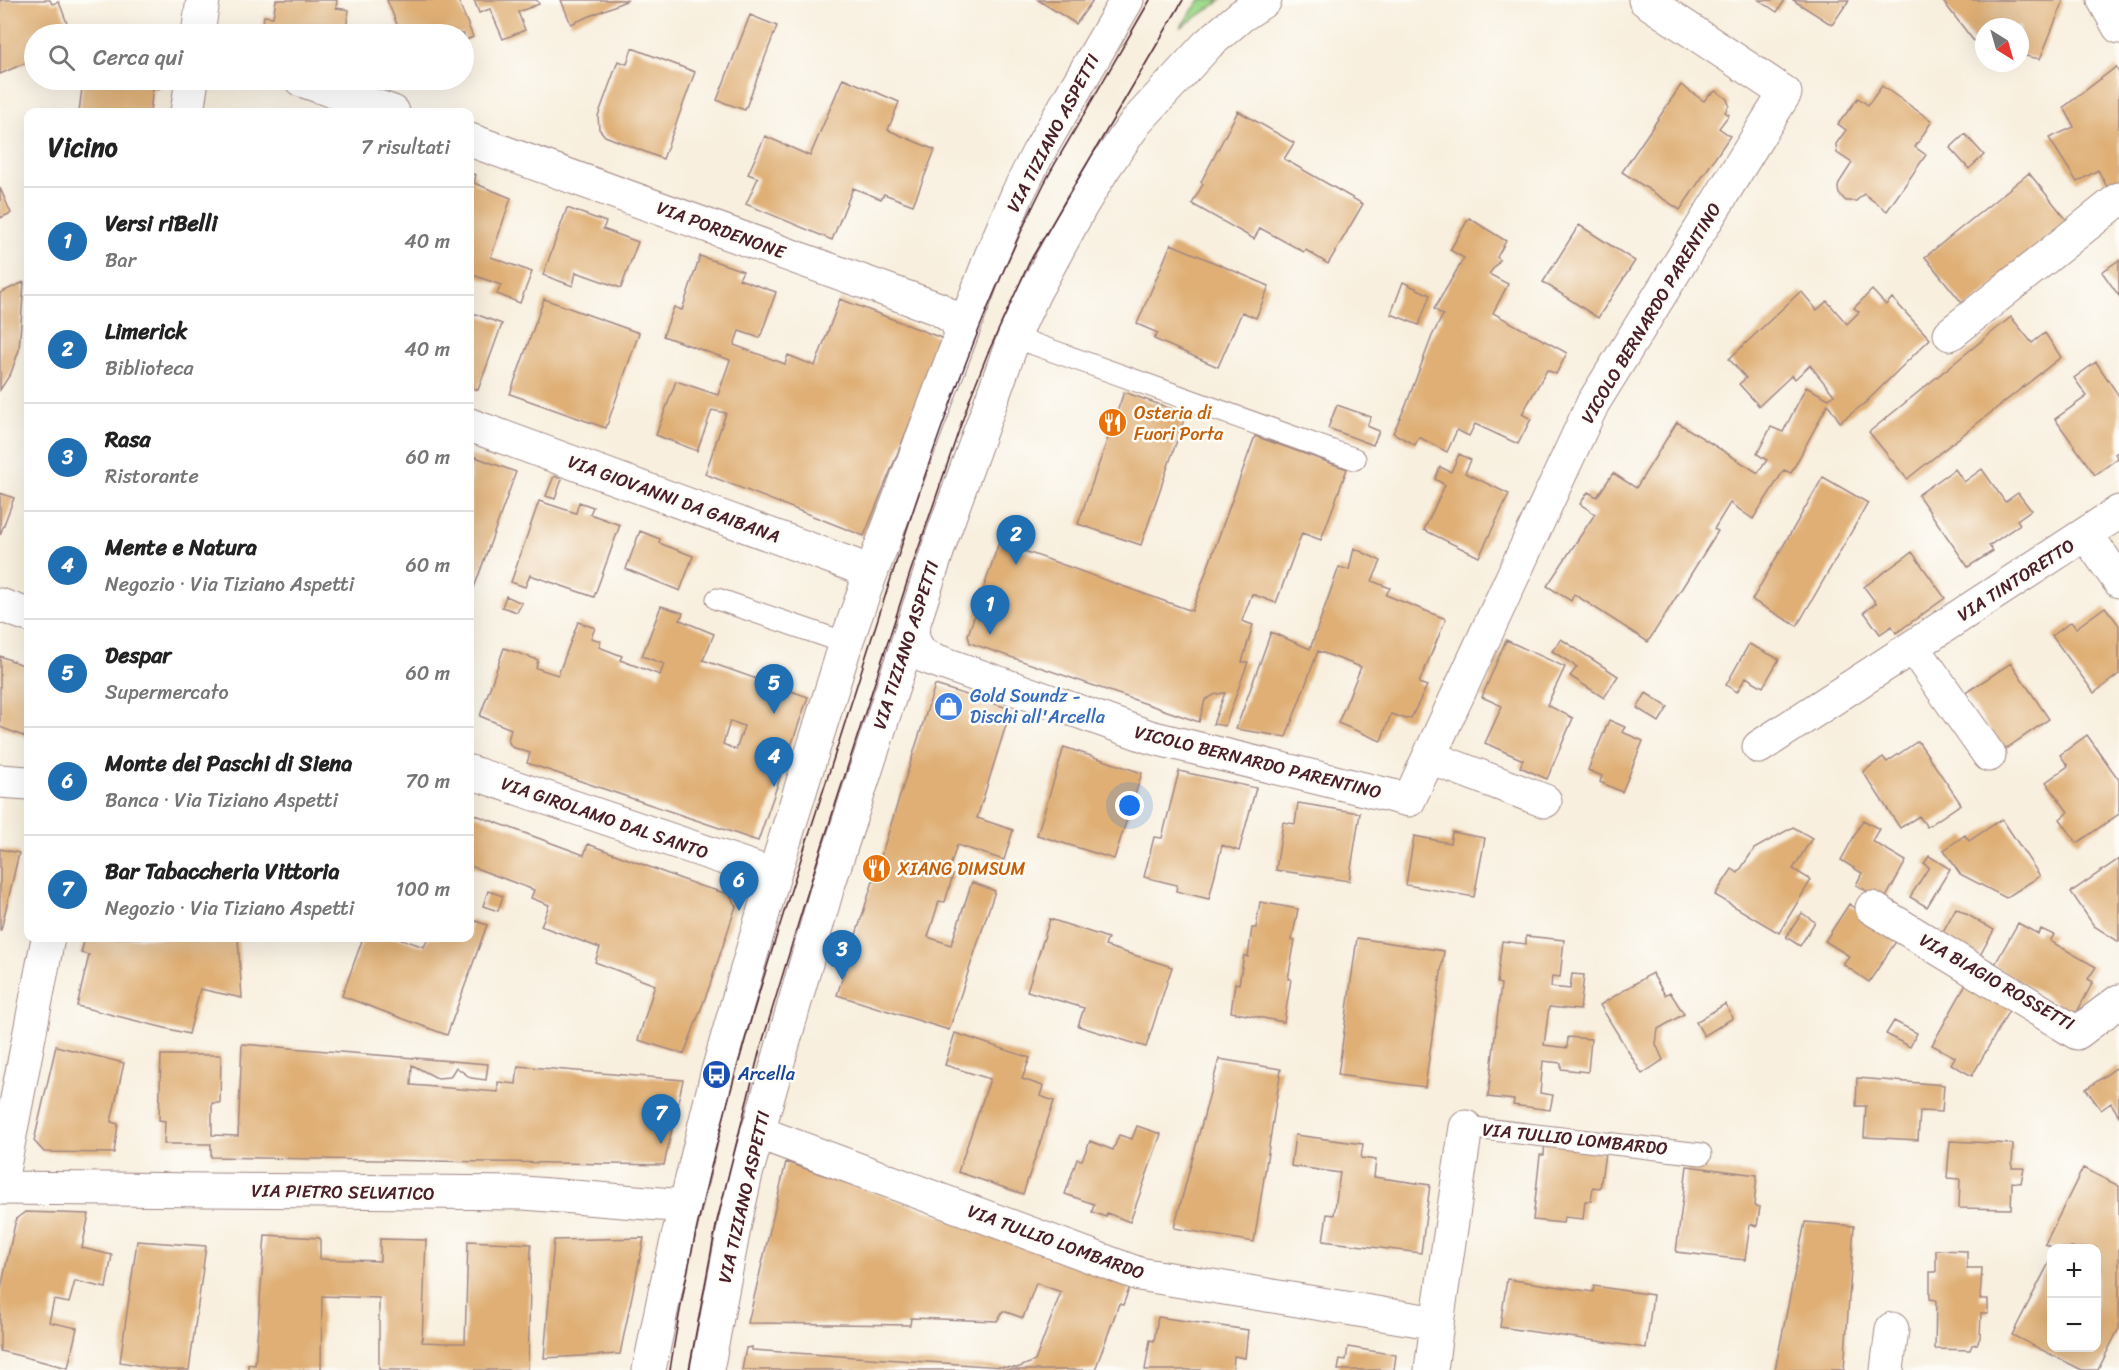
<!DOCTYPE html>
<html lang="it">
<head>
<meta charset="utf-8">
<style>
  body { margin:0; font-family:Sriracha,sans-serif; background:#f2f2f2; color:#222 }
  .controls { position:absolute; right:18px; bottom:18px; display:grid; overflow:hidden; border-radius:12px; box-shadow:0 6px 24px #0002 }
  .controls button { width:54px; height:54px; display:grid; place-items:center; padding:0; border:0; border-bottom:2px solid #e0e0e0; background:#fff; color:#222; font:30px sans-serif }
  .compass { position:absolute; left:1975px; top:18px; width:54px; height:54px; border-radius:50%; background:#fff; box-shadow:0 6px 24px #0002; rotate:143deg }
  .you { position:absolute; left:1130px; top:806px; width:21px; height:21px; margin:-15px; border:4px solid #fff; border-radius:50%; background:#1a73e8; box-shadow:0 0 0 9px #1a73e833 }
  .badge { display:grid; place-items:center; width:39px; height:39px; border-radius:50%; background:#1f6fb2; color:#fff; font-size:20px; font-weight:700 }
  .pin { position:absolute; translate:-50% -50px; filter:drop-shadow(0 2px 3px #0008) }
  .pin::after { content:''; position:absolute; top:32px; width:21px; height:18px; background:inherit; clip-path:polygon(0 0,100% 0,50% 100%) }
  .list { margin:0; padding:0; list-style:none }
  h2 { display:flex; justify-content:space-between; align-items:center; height:78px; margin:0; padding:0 24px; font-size:26px }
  h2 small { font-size:20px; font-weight:400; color:#767676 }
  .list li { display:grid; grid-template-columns:39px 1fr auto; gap:18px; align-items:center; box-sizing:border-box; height:108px; padding:0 24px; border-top:2px solid #e0e0e0 }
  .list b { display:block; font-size:22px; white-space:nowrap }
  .list p { margin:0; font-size:20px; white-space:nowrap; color:#767676 }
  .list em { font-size:20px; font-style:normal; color:#767676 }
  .icon { flex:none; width:33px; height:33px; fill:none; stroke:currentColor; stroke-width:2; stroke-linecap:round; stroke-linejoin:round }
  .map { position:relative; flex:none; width:2119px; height:1370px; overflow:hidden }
  .search { position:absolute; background:#fff; box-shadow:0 6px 24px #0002; left:24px; top:24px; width:450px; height:66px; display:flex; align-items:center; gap:15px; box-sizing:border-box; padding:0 21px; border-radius:33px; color:#767676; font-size:22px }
  .panel { position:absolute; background:#fff; box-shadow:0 6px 24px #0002; left:24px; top:108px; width:450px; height:834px; border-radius:12px }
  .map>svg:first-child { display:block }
  .green { fill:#9fda8d; stroke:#747c5c; stroke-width:1.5 }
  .building { fill:#dfaf75; fill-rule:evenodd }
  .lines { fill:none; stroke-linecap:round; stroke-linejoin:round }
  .service-casing { stroke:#a18784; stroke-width:23 }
  .minor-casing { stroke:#a18784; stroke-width:35 }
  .tertiary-casing { stroke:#a18784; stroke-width:35 }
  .service { stroke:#fff; stroke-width:21 }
  .minor { stroke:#fff; stroke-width:33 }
  .tertiary { stroke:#fff; stroke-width:33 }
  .tram { stroke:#4a1f2b; stroke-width:1.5 }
  .labels { text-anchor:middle; stroke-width:5; stroke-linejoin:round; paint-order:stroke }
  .street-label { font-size:18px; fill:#4a1f2b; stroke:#fdfcf7 }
  .food-label { font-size:18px; fill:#c56008; stroke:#fdfcf7; text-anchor:start }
  .shop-label { font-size:18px; fill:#366cbe; stroke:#fdfcf7; text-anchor:start }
  .transit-label { font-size:18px; fill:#164399; stroke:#fdfcf7; text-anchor:start }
</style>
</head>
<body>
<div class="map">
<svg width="2119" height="1370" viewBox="0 0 2119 1370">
  <rect width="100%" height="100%" fill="#fdfcf7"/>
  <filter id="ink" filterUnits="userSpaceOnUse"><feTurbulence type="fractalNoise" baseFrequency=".0167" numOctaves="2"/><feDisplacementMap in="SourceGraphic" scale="12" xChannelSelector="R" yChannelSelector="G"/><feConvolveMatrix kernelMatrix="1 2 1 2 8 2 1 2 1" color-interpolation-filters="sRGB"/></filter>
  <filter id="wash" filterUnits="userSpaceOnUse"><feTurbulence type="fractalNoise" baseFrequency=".008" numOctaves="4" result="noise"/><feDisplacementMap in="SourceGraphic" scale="24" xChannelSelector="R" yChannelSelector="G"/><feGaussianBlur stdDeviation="1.35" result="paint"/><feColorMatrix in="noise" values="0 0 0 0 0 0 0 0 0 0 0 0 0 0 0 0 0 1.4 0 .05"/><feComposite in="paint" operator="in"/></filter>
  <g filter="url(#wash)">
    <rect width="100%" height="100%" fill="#f8efde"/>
    <path class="green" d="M1200,0H1222L1180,28Z"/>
    <g id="blocks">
      <path class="building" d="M0,0H50L52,4L59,2L70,31L63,34H34V59L0,74Z
        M276,0H337L336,8L349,10L345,34H261L264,16L273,17Z
        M387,0H458L473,37L464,41V34H401Z
        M474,0H537L539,4L518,12L525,30L503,39L490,9L479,13Z
        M561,0H628L571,24Z
        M1038,0H1093L1076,24Z
        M1759,0H1785L1777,12Z
        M1793,0H1849L1832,25Z
        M1942,0H2064L2040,59L2020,55V27H1984V47L1977,45Z
        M750,15L777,26L745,110L717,100Z
        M632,48L695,72L663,159L605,136L599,129L598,116L618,61L627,64Z
        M2116,67L2119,73V193L2113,198L2098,170L2077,182L2049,138L2074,127L2064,107Z
        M843,78L899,102L888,130L935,150L913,205L884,194L881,199L853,188L832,240L746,204L758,178L748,174L765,136L810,156Z
        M83,80H160L158,89L153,88L150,112H79Z
        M1681,85L1704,101L1709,95L1716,91L1727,99L1729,105L1725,112L1729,115L1719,128L1730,136L1680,210L1622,172Z
        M1882,86L1932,121L1915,147L1926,155L1887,211L1864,194L1856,201H1846L1839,194L1838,188L1839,183L1852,163L1837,153L1836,144L1846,130L1838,124L1858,98L1868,105Z
        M1238,111L1294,143L1284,159L1363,204L1328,264L1306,250L1304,252L1260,228L1254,239L1192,204L1203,184L1201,182Z
        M1965,134L1984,155L1969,169L1950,148Z
        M470,173L476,175L474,183L511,198L491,257L532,272L520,303L497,294L501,285L470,274Z
        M2029,173L2070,224L1966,308L1925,257Z
        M0,188L11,213L0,218Z
        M567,208L606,222L603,229L638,242L621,288L576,272L573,286L543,275Z
        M1469,218L1506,241L1497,257L1500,260L1489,274L1508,284L1493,313L1567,353L1556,374L1547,370L1522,414L1531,419L1518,444L1475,424L1469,436L1457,430L1447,452L1419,437L1415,445L1393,433L1406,405L1432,336L1443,315L1434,309L1464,258L1450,250Z
        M1579,225L1635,261L1598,318L1543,282Z
        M1171,244L1269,286L1256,318L1242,312L1218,367L1154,339L1158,333L1137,324Z
        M700,256L743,271L739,279L776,292L760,338L739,331L734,345L785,364L788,355L815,366L840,299L944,339L864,536L705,474L726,413L712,410L697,451L656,435L676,381L718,395L730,360L663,336L674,307L682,310Z
        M2119,260V296L2102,272Z
        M24,282L19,350L11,373L0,390V293Z
        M1403,282L1430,295L1419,325L1391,314Z
        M1872,290L1886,305L1892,298L1930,339L1865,403L1840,422L1828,404L1791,473L1784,470L1753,519L1730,503L1714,529L1718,531L1648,642L1574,594L1571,601L1547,586L1595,514L1580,504L1588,492L1597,497L1613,473L1636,488L1677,422L1758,473L1767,460L1757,454L1771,427L1783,432L1806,387L1829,399L1834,395L1810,365L1795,379L1792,375L1759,406L1739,384L1746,378L1729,359L1801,291L1817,310L1827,301L1847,324L1859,312L1854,308Z
        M544,299L639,333L606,428L510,394Z
        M470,312L502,324L478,390L470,387Z
        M2011,317L2032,343L2045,333L2061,357L1907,479L1869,432Z
        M2096,362L2119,396V451L2115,454L2118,458L2095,475L2055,419L2087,396L2074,378Z
        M1124,392L1186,414L1141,545L1078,524Z
        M1337,405L1371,417L1367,426L1379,431L1373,445L1328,428Z
        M1255,436L1347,469L1321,540L1302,533L1276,603L1252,594L1242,621L1253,625L1242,662H1248L1225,726L1213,724L1225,693L1216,694L1205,700L1199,722L970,643L968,635L999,542L1192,611Z
        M1459,454L1471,460L1465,473L1509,494L1479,557L1424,530L1445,485L1435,479L1440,467L1451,472Z
        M470,455L516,472L470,599Z
        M1955,469L1964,482L1982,469L2005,502L2018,493L2031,510L2017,520L2020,524L1989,546L1993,551L1968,567L1918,495Z
        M554,476L562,479L555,499L546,496Z
        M1823,477L1868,503L1797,626L1752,600Z
        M0,493L14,498L0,535Z
        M539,501L576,513L579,502L593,507L590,514L620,525L594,597L530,575L525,587L511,582Z
        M640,531L660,539L659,543L693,556L680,591L626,569Z
        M1354,548L1381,561L1372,581L1390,588L1386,595L1446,619L1419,683L1427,686L1411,718L1406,719L1391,714L1381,741L1338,723L1361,667L1318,651L1286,737L1236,729L1271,632L1310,649L1339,567L1349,570Z
        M1912,552L1945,598L1896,633L1892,626L1880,634L1864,612L1876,603L1864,587Z
        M506,596L522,603L517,612L502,607Z
        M661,606L683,613L680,620L714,634L703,660L808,697L758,841L527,763L530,753L512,747L508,741L511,729L480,716L504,648L538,660L536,668L558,675L578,622L595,628L591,638L601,641L599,647L622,656L620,660L660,675L664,664L642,656ZM730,721L744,726L736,750L723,744Z
        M2105,607L2119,625V674L2094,693L2052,636L2071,622L2076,628Z
        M1561,639L1618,676L1604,698L1570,676L1577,667L1552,651Z
        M1506,640L1565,667L1547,705L1573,718L1547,779L1520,767L1523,760L1485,743L1502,706L1482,697Z
        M1749,644L1779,659L1763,687L1746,677L1737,692L1726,685Z
        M0,656L28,667V738L0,727Z
        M2011,663L2049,719L2004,750L1965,693Z
        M935,685L1011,709L977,818L1013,830L1004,860L957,845L948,873L953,875L945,902L939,901L928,937L951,945L972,882L995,891L949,1030L837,995Z
        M1646,693L1668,707L1659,722L1637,708Z
        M1609,720L1625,727L1622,732L1643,741L1622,792L1600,782L1602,776L1588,770Z
        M2087,735L2119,780V814L2077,843L2060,819L2068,812L2046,782L2068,766L2060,755Z
        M1918,741L1961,804L1927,827L1919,816L1900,828L1863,772L1883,757L1887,762Z
        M1064,747L1142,773L1114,859L1037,835Z
        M1179,771L1256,788L1239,851L1222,845L1209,899L1176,891L1177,885L1144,877L1154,837L1162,838Z
        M1298,803L1360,813L1349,881L1276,870L1283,822L1295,824Z
        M473,814L584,855L588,844L700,886L729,894L736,906L710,985L684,1054L638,1040L655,985L595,962L600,948L541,926L549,905L531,898L534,890L470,866V822Z
        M2002,819L2040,876L2006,898L1960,874L1944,850L1965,835L1969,841Z
        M1863,820L1879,829L1872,841L1906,861L1884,901L1856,885L1862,873L1841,860Z
        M1793,827L1812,838L1793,869L1811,880L1779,933L1715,895L1732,869L1738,873L1754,849Z
        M1452,832L1485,838L1474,897L1406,885L1414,836L1450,843Z
        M0,849L19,853L1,930H0Z
        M1929,856L1950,869L1927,907L1910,897L1929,867L1924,864Z
        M2119,859V942L2094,926L2071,892Z
        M488,891L503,896L498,911L483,906Z
        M1260,902L1298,909L1292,940H1295L1288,979H1291L1284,1022L1231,1012L1235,983L1239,984L1244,955L1248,957L1252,928H1256Z
        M1849,904L1899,937L1869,982L1843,964L1849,956L1825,941Z
        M1956,908L1994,930L1979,957L1941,935Z
        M1802,913L1815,922L1800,946L1786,937Z
        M470,919L487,925L447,1035L342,996L363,938H399L424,947L428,938H470Z
        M1050,919L1108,938L1105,946L1172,967L1146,1047L1078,1026L1084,1008L1027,991Z
        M2018,923L2038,934L2041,929L2054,935L2050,941L2096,967L2088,979L2093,982L2076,1014L1994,966Z
        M1526,936L1564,940L1560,977L1552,976L1551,987L1570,989L1572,974L1584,975L1580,1010L1549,1007L1544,1045L1567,1048L1568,1037L1591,1039L1588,1072L1561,1069V1063L1543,1061L1540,1093L1553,1095L1550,1110L1513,1105L1514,1100L1488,1097L1501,984L1497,983L1502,941L1526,944Z
        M85,938H238L242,998L200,989L189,1034L77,1006L89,955L81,953Z
        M1357,938L1444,951L1425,1087L1338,1075Z
        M1652,973L1665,995L1670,992L1684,1014L1658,1029L1656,1044L1663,1060L1642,1074L1600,1005Z
        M1969,979L2012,1005L1972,1076L1951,1064L1955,1057L1932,1045Z
        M1725,1004L1733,1018L1704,1036L1696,1022Z
        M1894,1021L1917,1033L1910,1047L1886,1034Z
        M955,1033L1030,1058L1022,1079L1043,1086L1040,1096L1054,1101L1023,1194L958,1172L990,1079L945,1065Z
        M242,1044L488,1064L486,1080L471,1078L456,1067L450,1077L437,1078L412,1065L411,1085L498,1092V1082L516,1084L518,1066L683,1080L664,1165L211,1157V1144H164L165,1121L159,1120L161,1055H221L220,1103H212V1135L238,1136Z
        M56,1046L124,1063L111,1122L118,1124L114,1153L44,1152L34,1141Z
        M1219,1059L1281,1069L1254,1242L1174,1228Z
        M2119,1066V1116L2111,1103L2101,1110L2086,1089Z
        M1857,1078L1944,1085L1942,1112L1920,1111L1918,1140L1864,1137L1866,1106H1856Z
        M1137,1126L1161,1134L1130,1222L1107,1213L1106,1217L1092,1212L1094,1204L1065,1194L1077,1159L1082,1160L1090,1141L1113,1150L1119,1135L1132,1139Z
        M1295,1135L1363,1144L1361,1158L1376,1160L1374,1177L1430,1185L1421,1253L1323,1241L1327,1214L1334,1215L1340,1173L1291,1166Z
        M1545,1139L1605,1153L1600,1188L1593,1187L1591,1201H1585L1583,1219L1564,1217L1563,1223L1533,1220L1540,1155H1544Z
        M1950,1141L2013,1144L2012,1168H2024L2021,1183L2012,1182L2011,1209L1959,1208L1960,1179L1947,1178Z
        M786,1162L1132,1281L1123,1305L1119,1304L1095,1370H742L746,1348L752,1347V1350L1017,1368L1035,1361L1061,1292L1036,1283L1023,1318L1003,1311L997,1321L911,1318L910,1325L748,1323Z
        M1687,1166L1757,1175L1754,1206L1760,1207L1757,1226L1750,1224L1745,1260L1676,1252Z
        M2083,1168L2119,1186V1328L2098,1370H2082L2012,1335L2052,1257V1348H2096V1248H2053L2045,1244Z
        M25,1212L89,1214L82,1248L112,1255L106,1288L75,1281L69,1303L54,1300L49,1322L77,1328L68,1368L0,1351V1293L16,1219Z
        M1805,1222L1854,1226L1844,1370H1775Z
        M265,1235L320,1238V1259L380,1261V1239L426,1240L422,1342L446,1343H465L468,1241L531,1244L528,1370H379V1298L322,1296L321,1370H248V1364L255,1365Z
        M644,1238L620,1354L544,1358L554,1240Z
        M137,1241L206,1246L189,1370H167L120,1362Z
        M1936,1250L1967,1251V1268H1982L1980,1299H1988V1313H1981L1980,1338L1977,1344L1972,1345L1970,1350L1935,1349L1936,1300L1930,1299V1272H1936Z
        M1507,1279L1593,1292L1594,1286L1653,1295L1646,1348L1500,1327Z
        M1158,1317L1248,1330L1245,1358L1234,1356L1233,1370H1145L1150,1340L1154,1341Z
        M1348,1347L1396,1355L1394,1370H1338L1340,1359L1346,1360Z"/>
    </g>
  </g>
  <g filter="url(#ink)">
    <use href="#blocks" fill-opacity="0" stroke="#a18784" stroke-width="1.5"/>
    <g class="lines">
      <defs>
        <path id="service" d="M1014,337L1355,459
          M717,599L846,643
          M1466,1127L1701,1154"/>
        <path id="minor" d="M198,34L203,0
          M301,80L393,112
          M187,112L192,80
          M470,140L939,309L956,320L961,333
          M1950,334L2119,199
          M470,425L853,565L864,572L867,584
          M2086,534L2119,581
          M0,605L28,615
          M912,627C912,640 916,649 926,657L1150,737L1409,800L1593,403L1785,93L1645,0
          M1913,647L1989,755
          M1759,747L2119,512
          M1429,757L1545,801
          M470,772L774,875
          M0,781L28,783
          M1872,908L2077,1033L2119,1001
          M757,1132L1139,1274L1437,1323L1431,1370
          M0,1187L48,938
          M0,1188L524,1193L685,1206
          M1437,1323L1466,1127
          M1887,1370L1892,1329"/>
        <path id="tertiary" d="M2104,0L2119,27
          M649,1370L666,1287L717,1074L774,875L846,643L867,584L991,256L1018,193L1038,153L1127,0
          M707,1370L735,1223L746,1174L828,886L941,540L1017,329L1034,293L1081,206L1104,168L1136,122L1208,44L1241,16L1265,0"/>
      </defs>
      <use href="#service" class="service-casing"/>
      <use href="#minor" class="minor-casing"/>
      <use href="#tertiary" class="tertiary-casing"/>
      <use href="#service" class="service"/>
      <use href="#minor" class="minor"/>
      <use href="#tertiary" class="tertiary"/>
      <path class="tram" d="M670,1370C701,1167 764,970 828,776C892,577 950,372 1044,184C1055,162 1068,142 1080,121C1104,80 1127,40 1150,0
        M689,1370L717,1221L759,1053L815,868L910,573L970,398L987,355L1030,261L1183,0"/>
    </g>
  </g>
  <defs>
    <symbol id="restaurant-disc" viewBox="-11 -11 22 22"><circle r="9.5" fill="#e8710a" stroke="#fdfcf7"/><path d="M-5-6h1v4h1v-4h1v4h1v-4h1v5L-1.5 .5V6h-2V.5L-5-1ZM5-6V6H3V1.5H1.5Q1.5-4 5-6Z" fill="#fff"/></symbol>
    <symbol id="shop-disc" viewBox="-11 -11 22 22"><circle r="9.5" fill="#3f7fe0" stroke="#fdfcf7"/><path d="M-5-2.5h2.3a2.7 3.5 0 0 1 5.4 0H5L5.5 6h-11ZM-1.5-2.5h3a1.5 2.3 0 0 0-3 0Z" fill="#fff"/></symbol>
    <symbol id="bus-disc" viewBox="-11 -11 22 22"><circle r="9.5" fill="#1a4fb4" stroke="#fdfcf7"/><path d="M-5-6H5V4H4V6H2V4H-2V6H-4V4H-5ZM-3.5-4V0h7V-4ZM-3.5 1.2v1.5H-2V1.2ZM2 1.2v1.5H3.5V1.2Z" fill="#fff"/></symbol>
  </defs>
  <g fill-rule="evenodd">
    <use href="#restaurant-disc" x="1096" y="406" width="33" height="33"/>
    <use href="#shop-disc" x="932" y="690" width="33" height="33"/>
    <use href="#restaurant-disc" x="860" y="852" width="33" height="33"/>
    <use href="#bus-disc" x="700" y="1058" width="33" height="33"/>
  </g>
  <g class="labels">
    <g class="street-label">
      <text transform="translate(1053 133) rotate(-62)" y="6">VIA TIZIANO ASPETTI</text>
      <text transform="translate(721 230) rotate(20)" y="6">VIA PORDENONE</text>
      <text transform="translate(1651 313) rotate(-59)" y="6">VICOLO BERNARDO PARENTINO</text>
      <text transform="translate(674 499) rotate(20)" y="6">VIA GIOVANNI DA GAIBANA</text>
      <text transform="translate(2016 580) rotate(-33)" y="6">VIA TINTORETTO</text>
      <text transform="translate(906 645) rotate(-72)" y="6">VIA TIZIANO ASPETTI</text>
      <text transform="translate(1258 762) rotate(14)" y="6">VICOLO BERNARDO PARENTINO</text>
      <text transform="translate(605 818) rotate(19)" y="6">VIA GIROLAMO DAL SANTO</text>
      <text transform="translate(1997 982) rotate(30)" y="6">VIA BIAGIO ROSSETTI</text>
      <text transform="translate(1575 1139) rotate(6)" y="6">VIA TULLIO LOMBARDO</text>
      <text transform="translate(343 1192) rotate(1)" y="6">VIA PIETRO SELVATICO</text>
      <text transform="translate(744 1197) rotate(-77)" y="6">VIA TIZIANO ASPETTI</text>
      <text transform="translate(1056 1242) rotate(20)" y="6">VIA TULLIO LOMBARDO</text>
    </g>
    <g class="food-label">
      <text x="1134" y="419">Osteria di<tspan x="1134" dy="21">Fuori Porta</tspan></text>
      <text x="898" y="875">XIANG DIMSUM</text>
    </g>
    <g class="shop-label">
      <text x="970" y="702">Gold Soundz -<tspan x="970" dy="21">Dischi all'Arcella</tspan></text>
    </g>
    <g class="transit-label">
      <text x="738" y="1080">Arcella</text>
    </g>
  </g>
</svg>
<div class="controls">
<button>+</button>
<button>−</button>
</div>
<svg class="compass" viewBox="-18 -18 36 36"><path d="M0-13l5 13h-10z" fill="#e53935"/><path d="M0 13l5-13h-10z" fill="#767676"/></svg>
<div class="you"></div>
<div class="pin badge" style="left:990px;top:635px">1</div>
<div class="pin badge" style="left:1016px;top:565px">2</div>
<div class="pin badge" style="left:842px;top:980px">3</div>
<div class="pin badge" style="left:774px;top:787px">4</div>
<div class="pin badge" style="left:774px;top:714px">5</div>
<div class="pin badge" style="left:739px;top:911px">6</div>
<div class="pin badge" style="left:661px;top:1144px">7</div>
<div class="search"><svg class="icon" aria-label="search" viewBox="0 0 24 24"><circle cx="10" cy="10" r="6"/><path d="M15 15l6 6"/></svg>Cerca qui</div>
<section class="panel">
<h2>Vicino<small>7 risultati</small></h2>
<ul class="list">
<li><span class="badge">1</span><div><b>Versi riBelli</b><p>Bar</p></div><em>40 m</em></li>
<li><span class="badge">2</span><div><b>Limerick</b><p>Biblioteca</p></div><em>40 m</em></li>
<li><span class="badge">3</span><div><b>Rasa</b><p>Ristorante</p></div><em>60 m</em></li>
<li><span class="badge">4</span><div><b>Mente e Natura</b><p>Negozio · Via Tiziano Aspetti</p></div><em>60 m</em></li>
<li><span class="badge">5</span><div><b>Despar</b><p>Supermercato</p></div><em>60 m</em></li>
<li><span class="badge">6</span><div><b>Monte dei Paschi di Siena</b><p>Banca · Via Tiziano Aspetti</p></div><em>70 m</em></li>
<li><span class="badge">7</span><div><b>Bar Tabaccheria Vittoria</b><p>Negozio · Via Tiziano Aspetti</p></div><em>100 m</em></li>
</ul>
</section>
</div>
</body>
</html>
